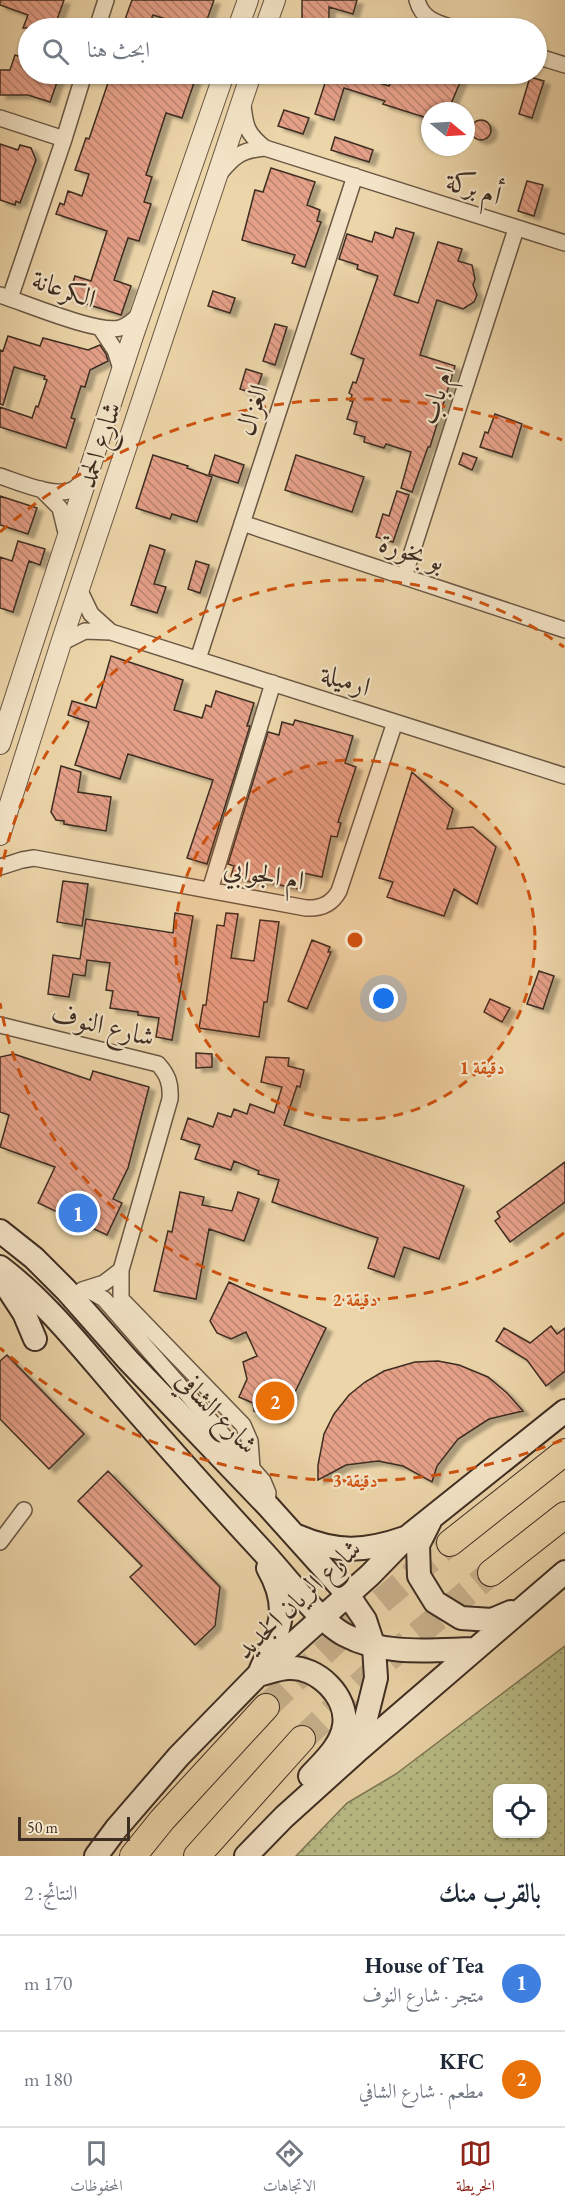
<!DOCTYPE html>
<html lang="ar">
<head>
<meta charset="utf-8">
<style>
  body { margin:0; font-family:"EB Garamond",Amiri,serif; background:#f6f6f7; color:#1f2937; direction:rtl }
  .controls { position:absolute; right:18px; bottom:18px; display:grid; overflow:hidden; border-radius:12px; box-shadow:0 2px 4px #0004 }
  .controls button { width:54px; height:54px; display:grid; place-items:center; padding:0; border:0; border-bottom:2px solid #e0e1e3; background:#fff; color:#1f2937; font:30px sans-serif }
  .compass { position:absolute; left:421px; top:102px; width:54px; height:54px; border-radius:50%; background:#fff; box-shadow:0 2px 4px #0004; rotate:108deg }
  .scale { position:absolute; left:18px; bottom:15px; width:112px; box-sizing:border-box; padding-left:6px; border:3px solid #3e2d22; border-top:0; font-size:16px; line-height:21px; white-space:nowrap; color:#3e2d22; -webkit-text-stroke:4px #f3e4c7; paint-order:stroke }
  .you { position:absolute; left:384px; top:999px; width:21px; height:21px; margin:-15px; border:4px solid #fff; border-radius:50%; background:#1a73e8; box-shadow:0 0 0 9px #1a73e833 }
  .badge { display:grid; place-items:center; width:39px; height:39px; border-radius:50%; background:#8f2418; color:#fff; font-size:20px; font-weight:700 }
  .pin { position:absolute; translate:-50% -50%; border:3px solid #fff; box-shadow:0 2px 6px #0006 }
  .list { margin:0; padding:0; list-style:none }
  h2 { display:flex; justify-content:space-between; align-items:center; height:78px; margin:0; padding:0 24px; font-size:26px }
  h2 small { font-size:20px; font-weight:400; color:#747a83 }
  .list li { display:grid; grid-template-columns:39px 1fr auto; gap:18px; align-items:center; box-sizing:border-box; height:96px; padding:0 24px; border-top:2px solid #e0e1e3 }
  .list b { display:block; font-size:22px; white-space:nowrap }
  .list p { margin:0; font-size:20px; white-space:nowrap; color:#747a83 }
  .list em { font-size:20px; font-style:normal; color:#747a83 }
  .icon { flex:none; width:33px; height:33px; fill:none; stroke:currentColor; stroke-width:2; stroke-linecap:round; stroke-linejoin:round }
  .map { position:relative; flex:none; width:565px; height:1856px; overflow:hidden; direction:ltr }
  .search { position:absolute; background:#fff; box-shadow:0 2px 4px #0004; left:18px; right:18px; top:18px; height:66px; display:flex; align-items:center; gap:15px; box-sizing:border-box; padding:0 21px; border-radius:33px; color:#747a83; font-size:22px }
  .sheet { height:270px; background:#fff }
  nav { display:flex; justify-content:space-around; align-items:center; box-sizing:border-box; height:84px; border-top:2px solid #e0e1e3; background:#fff; font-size:16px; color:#747a83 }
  nav a { display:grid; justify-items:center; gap:3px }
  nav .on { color:#8f2418 }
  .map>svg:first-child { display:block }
  .grass { fill:url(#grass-dots); stroke:#7c7554; stroke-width:1.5; fill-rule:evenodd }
  .building { fill:url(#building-back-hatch); stroke:#3e2d22; stroke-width:1.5; filter:url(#shadow) }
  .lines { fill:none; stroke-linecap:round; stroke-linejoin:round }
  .trunk-tunnel { stroke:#c9b38e; stroke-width:26; stroke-dasharray:26 13; stroke-linecap:butt }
  .minor-casing { stroke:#6a5744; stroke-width:18 }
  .tertiary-casing { stroke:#6a5744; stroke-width:22 }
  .secondary-casing { stroke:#3e2d22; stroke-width:26 }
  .trunk-casing { stroke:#3e2d22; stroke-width:28 }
  .minor { stroke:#f3e4c7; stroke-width:15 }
  .tertiary { stroke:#f3e4c7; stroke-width:20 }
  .secondary { stroke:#f3e4c7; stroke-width:22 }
  .trunk { stroke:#ecd5a9; stroke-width:26 }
  .ring { fill:none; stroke:#ce520f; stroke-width:3; stroke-dasharray:10 8 }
  .labels { text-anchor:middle; stroke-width:4.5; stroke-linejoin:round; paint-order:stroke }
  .street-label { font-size:27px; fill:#3e2d22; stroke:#f3e4c7 }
  .centre { fill:#ce520f; stroke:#f3e4c7; stroke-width:3 }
  .ring-label { font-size:18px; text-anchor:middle; font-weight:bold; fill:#ce520f; stroke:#f3e4c7; stroke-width:4.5; stroke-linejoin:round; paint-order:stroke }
</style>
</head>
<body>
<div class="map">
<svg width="565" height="1856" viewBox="0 0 565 1856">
  <defs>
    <pattern id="grass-dots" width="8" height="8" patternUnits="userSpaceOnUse" patternTransform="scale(1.5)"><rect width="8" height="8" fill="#b9bd87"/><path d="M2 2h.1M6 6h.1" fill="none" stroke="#989a6e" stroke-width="1.8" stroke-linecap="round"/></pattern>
    <pattern id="building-back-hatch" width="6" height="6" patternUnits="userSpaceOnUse" patternTransform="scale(1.5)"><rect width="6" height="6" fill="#e5a088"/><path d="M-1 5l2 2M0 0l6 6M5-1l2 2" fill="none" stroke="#bb836f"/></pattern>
    <filter id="shadow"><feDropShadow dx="6" dy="4" stdDeviation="1.5" flood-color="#0004"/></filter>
  </defs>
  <rect width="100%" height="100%" fill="#ecd5a9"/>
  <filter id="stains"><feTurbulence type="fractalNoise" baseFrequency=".00333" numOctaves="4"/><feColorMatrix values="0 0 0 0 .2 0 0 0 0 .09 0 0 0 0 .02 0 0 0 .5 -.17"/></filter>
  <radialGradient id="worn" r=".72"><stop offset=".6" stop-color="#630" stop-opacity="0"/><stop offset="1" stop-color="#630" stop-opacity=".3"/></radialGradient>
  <path class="grass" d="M565,1646V1856H296L347,1803L396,1774ZM498,1788H542V1834H498Z"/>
  <path class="building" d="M0,0H64L54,28H23L28,15L0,5Z
    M132,0H214L204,28H177L179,23L153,15L148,28H122Z
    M302,0H357L353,14L329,7V28H302Z
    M15,55L28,59V74H60L50,102L28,95H0V70H10Z
    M111,74H197L182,118L166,113L146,175L152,177L144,202L151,204L139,241L128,238L114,280L131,286L121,315L68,298L75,276L91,281L107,231L56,214L60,203L64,205L68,191L82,196L89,174L75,170L86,138L89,139Z
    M328,74H351L389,86L393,74H460L459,79L461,80L448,111H430V119L383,104L385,101L344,88L334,120L315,114Z
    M530,77L544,81L532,118L519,114Z
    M284,110L309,118L303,134L278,126Z
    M471 130a10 10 0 1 1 20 0a10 10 0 1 1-20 0Z
    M335,137L373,150L369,162L331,150Z
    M0,144L18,150L20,145L31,148L36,160L20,203L16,201L15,205L0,200Z
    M271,168L315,182L307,205L320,210L317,221L321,222L305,267L292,263L295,255L242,240L255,190L263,192Z
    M527,181L543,185L534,216L518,211Z
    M396,228L414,233L394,295L418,303L438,242L462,249L458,261L472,265L475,279L473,285L477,295L474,302L463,309L437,300L420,355L455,366L430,447H428L412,492L401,488L411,452L386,444L384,448L364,442L365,437L354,434L357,422L347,419L353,401H350L352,395L349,393L353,382L356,383L364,359L351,354L378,276L357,269L358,265L339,259L347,234L372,242L375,232L393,238Z
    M213,291L235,298L230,313L208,306Z
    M275,324L287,327L275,365L263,361Z
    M8,336L40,346L43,338L88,350L100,345L106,354L108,361L90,370L85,387L81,386L71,418L75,419L66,448L0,427V407L32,418L36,406L38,407L47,380L44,379L45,376L14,367L3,405L0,404V350L3,351Z
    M246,369L262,374L255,394L240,389Z
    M495,414L522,424L512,457L480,447L485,432L488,433Z
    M463,453L477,458L472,470L459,464Z
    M153,455L188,466L187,468L212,477L197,522L172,514L170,519L136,508Z
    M215,455L244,465L238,483L209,474Z
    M296,455L364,477L352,512L285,490Z
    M397,491L409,495L393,542L376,537L383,514L389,516Z
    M0,496L37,508L28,534L0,525Z
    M18,541L45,549L40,565L29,561L13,612L0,608V557L12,561Z
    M150,545L165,550L154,584L166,587L157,613L131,605Z
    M196,561L209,565L200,593L188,589Z
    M111,656L183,680L174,710L202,718L206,705L211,707L216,691L254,703L247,726H250L207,864L187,858L213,780L128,754L120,779L75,765L89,722L68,715L72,701L96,708Z
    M295,720L353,736L345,763L356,767L338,822L341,823L337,837L331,836L322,877L303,873L299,889L261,881L260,883L251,882L231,876L234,866L228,864L268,732L279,735L282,722L293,725Z
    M61,766L81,772L78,792L111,797L106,831L64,824V821L56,820L51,812Z
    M412,772L453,809L447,829L473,827L496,847L477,904L454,889L444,916L387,897L393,882L379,878Z
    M63,881L88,884L82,926L57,922Z
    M175,913L193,916L172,1040L156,1037L159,1018L138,1015V1012L110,1008L113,991L106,990L110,963L87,960L85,976L73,974L69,997L48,994L53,955L80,959L86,919L173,933Z
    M226,913L238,914L231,958L254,961L260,920L279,922L267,1002H264L259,1037L199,1028L203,1005H206L217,925L224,926Z
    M312,940L330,947L328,952H331L307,1009L288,1001Z
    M539,971L554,976L543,1009L527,1004Z
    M490,999L510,1008L502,1022L484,1012Z
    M196,1053L212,1054V1067L196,1068Z
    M14,1054L90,1080L93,1071L149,1087L128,1168L113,1199L122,1203L107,1235L38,1203L55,1167L0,1147L9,1115L0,1112V1057Z
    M266,1057L289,1058L288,1066L304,1070L300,1087L297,1086L284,1125L464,1186L439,1259L404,1247L394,1277L368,1268L378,1238L272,1202L279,1180L258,1174L259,1171L234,1161L231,1170L195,1159L200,1145L181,1139L188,1118L213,1127L218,1113L231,1117L234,1109L247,1114L250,1104L274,1113L282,1087L261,1082Z
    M565,1162V1202L510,1242L495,1221L500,1217L497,1212Z
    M180,1192L204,1197L202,1205L232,1211L238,1192L259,1199L244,1241L209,1229L196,1299L154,1291L168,1231L172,1232Z
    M229,1282L326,1328L283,1417L274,1420L254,1411L253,1403L239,1397L247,1379L243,1362L257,1356L246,1332L231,1339L217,1333L210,1321Z
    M551,1326L557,1334L565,1328V1371L546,1386L527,1360L496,1341L504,1328L530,1343Z
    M7,1355L84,1434L49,1469L0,1419V1361Z
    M438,1361L459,1365L488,1377L507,1393L523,1411L489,1419L458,1439L437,1466L432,1482L403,1466L378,1461L346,1465L318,1480V1465L324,1434L334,1414L349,1395L365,1382L384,1371L415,1362Z
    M108,1471L220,1587L215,1626L195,1645L130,1577L142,1566L78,1501Z"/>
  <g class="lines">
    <path class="trunk-tunnel" d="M266,1707L354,1624L450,1543
      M302,1739L383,1663L491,1573"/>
    <defs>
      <path id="minor" d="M417,0C422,19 436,23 453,28
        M97,28L106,0
        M536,56L565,65
        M243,105C245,126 247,134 265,148L565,243
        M0,118L64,139
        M220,173C235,155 242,150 265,148
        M0,295C25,303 98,334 120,328C129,326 135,319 142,312
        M10,298L64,139L84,74
        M101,329L115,350L122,372
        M0,476C18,482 57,499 74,489C79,486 83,479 87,475
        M41,489L60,508L67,537
        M242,523L565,630
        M404,577L516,229
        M79,589L91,614L111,632
        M61,643L85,631L111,632L565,776
        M198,659L355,176
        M0,867L22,860L34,858L306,908C321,909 332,904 339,891L395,722
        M210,890L273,683
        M0,1025L158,1064C168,1075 171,1084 170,1099L121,1270V1299L129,1327
        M86,1289L104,1299L263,1481L268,1493L267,1505
        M82,1290L104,1283L121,1270
        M124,1302L243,1425L250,1441L252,1468
        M0,1542L24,1510"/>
      <path id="tertiary" d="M238,28L248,0
        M265,28L275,0
        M0,744L133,336L224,74
        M0,835L61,643L251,74"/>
      <path id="secondary" d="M0,1231L34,1258L66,1290L128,1360L268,1506L348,1595L365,1620L374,1647L376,1678L366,1718L355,1753
        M0,1267C46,1302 81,1347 119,1391C167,1446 215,1500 265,1554C285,1576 320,1622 345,1635C384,1656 431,1650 474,1649
        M1,1278L24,1313L35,1339
        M430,1521L418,1545L419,1576L435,1602L461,1618L492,1620L511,1612
        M297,1536C336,1553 365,1552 405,1538
        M261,1669C280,1630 291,1608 268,1568
        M262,1674C270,1672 280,1668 289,1668C317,1666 349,1697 344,1726C341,1746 323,1762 310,1776
        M96,1856L116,1829L179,1756L257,1676L370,1575L406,1538L565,1411
        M246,1856L284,1817L355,1753L565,1572"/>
      <path id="trunk" d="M450,1543L565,1452
        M491,1573L565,1515
        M133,1856L162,1820L266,1707
        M197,1856L302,1739"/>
    </defs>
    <use href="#minor" class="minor-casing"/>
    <use href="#tertiary" class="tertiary-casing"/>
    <use href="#secondary" class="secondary-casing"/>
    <use href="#trunk" class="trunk-casing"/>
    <use href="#minor" class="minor"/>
    <use href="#tertiary" class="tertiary"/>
    <use href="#secondary" class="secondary"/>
    <use href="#trunk" class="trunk"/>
  </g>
  <circle cx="355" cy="940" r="180" fill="#ce520f" fill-opacity=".12"/>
  <g class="ring">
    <circle cx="355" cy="940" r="180"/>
    <path d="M564 1233A360 360 0 0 1 0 1003M0 877A360 360 0 0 1 564 647"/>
    <path d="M562 1440A541 541 0 0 1 0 1348M0 532A541 541 0 0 1 562 440"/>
  </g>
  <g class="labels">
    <g class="street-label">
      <text transform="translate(474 188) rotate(18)" y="9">أم بركة</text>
      <text transform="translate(64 289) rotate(19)" y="9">الكرعانة</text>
      <text transform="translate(436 395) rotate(-72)" y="9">ام باب</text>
      <text transform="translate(252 410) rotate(-72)" y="9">الغزال</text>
      <text transform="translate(99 445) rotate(-72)" y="9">شارع الحمد</text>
      <text transform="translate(412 552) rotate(18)" y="9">بو بخورة</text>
      <text transform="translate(346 680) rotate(18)" y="9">ارميلة</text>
      <text transform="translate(264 874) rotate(10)" y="9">ام الجوابي</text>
      <text transform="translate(103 1025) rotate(14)" y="9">شارع النوف</text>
      <text transform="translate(217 1412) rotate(46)" y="9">شارع الشافي</text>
      <text transform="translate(298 1599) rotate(-43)" y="9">شارع الريان الجديد</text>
    </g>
  </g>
  <circle cx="355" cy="940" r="9" class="centre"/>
  <g class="ring-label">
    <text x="482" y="1074">1 دقيقة</text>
    <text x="355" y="1306">2 دقيقة</text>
    <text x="355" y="1487">3 دقيقة</text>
  </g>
  <rect width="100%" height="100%" filter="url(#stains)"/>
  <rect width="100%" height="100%" fill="url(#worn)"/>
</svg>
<div class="controls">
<button><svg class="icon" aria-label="locate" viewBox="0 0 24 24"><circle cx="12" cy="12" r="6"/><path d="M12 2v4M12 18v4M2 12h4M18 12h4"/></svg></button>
</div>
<svg class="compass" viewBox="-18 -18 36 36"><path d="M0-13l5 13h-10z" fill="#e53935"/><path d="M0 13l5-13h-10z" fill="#747a83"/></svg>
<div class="scale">50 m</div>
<div class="you"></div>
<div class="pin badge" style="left:78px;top:1213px;background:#3f7fe0">1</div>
<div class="pin badge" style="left:275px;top:1401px;background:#e8710a">2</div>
<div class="search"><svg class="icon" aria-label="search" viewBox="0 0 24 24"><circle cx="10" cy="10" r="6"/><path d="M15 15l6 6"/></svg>ابحث هنا</div>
</div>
<section class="sheet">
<h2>بالقرب منك<small>النتائج: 2</small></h2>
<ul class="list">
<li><span class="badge" style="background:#3f7fe0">1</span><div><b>House of Tea</b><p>متجر · شارع النوف</p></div><em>170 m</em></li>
<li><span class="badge" style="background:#e8710a">2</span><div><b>KFC</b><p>مطعم · شارع الشافي</p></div><em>180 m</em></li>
</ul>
</section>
<nav>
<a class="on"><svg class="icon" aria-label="map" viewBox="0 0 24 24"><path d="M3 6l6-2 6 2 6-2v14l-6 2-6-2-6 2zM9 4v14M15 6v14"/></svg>الخريطة</a>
<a><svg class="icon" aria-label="directions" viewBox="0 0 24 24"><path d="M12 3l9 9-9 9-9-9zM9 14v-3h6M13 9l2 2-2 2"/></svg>الاتجاهات</a>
<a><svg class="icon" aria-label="saved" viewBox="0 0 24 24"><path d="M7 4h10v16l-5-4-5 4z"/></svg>المحفوظات</a>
</nav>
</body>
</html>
